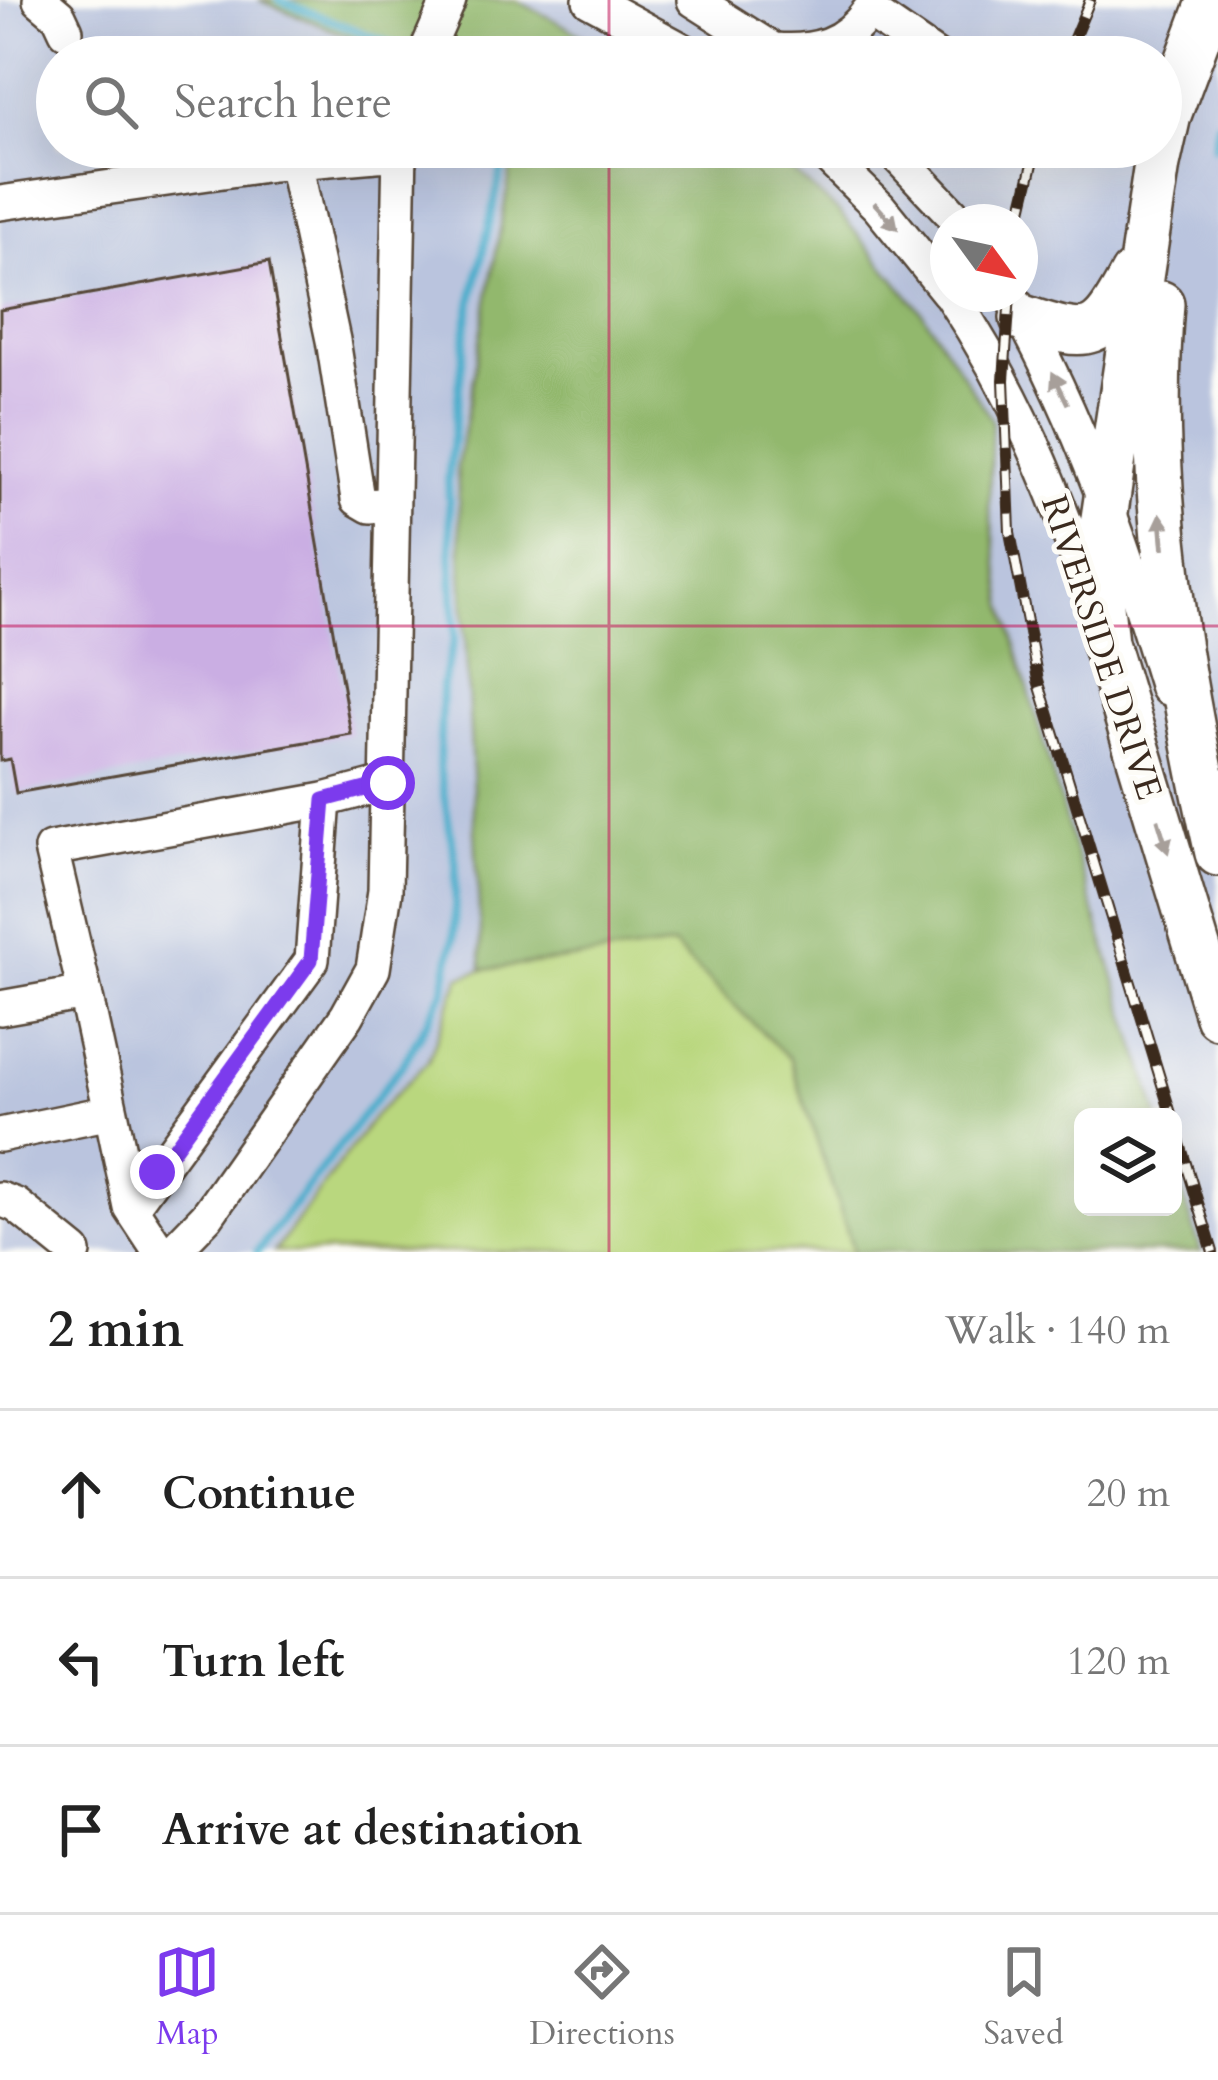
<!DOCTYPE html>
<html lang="en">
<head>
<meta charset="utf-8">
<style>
  body { margin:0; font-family:Cardo,serif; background:#f6f6f6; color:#222 }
  .controls { position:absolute; right:36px; bottom:36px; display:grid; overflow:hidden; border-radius:18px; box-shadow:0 12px 48px #0002 }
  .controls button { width:108px; height:108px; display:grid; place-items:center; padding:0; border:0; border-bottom:3px solid #e0e0e0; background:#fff; color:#222; font:60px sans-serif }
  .compass { position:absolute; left:930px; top:204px; width:108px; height:108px; border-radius:50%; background:#fff; box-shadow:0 12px 48px #0002; rotate:123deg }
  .stop { position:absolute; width:36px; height:36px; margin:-27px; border:9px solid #7c3aed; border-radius:50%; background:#fff }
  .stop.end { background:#7c3aed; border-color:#fff; box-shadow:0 3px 12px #0008 }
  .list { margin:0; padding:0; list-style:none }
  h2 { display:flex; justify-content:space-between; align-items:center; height:156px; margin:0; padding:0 48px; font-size:51px }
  h2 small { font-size:39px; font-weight:400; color:#767676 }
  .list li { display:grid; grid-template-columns:78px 1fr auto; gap:36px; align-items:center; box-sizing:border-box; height:168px; padding:0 48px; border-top:3px solid #e0e0e0 }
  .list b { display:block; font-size:45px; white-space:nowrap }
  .list em { font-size:39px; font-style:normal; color:#767676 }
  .icon { flex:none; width:66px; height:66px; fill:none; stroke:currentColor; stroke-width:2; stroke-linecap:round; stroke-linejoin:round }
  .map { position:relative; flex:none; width:1218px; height:1252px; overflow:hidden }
  .search { position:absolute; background:#fff; box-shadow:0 12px 48px #0002; left:36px; right:36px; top:36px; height:132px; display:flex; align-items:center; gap:30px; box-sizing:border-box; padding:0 42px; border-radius:66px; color:#767676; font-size:45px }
  .sheet { height:660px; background:#fff }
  nav { display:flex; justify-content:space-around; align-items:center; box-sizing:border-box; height:168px; border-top:3px solid #e0e0e0; background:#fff; font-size:33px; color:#767676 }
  nav a { display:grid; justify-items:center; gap:6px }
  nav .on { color:#7c3aed }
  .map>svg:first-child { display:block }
  .industrial { fill:#bac4de; fill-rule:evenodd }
  .green { fill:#b9d77e; stroke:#7a804e; stroke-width:3 }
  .forest { fill:#92b86d; stroke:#667146; stroke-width:3 }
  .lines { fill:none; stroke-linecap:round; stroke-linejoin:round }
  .stream { stroke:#4eaecc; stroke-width:8 }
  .building { fill:#caaee3 }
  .minor-casing { stroke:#564739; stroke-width:38 }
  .major-casing { stroke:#564739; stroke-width:50 }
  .minor { stroke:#fff; stroke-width:33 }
  .major { stroke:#fff; stroke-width:45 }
  .rail-casing { stroke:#3b2a1e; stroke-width:12 }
  .rail { stroke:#fdfcf7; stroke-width:8; stroke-dasharray:22; stroke-linecap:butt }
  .oneway { fill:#a79f9a }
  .route { stroke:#7c3aed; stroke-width:15 }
  .grid { fill:none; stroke:#c2185b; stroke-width:3; stroke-opacity:0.55 }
  .labels { text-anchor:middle; stroke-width:10; stroke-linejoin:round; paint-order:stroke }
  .street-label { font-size:36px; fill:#3b2a1e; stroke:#fdfcf7 }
</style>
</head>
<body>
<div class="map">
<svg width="1218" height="1252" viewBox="0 0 1218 1252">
  <rect width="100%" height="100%" fill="#fdfcf7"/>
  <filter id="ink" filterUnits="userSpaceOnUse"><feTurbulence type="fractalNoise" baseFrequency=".00833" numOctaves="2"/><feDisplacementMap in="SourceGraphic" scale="24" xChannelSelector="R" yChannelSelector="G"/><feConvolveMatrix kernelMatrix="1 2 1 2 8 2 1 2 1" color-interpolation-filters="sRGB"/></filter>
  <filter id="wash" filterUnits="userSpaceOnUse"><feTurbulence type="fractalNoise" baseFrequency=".004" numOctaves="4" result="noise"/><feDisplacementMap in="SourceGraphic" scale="48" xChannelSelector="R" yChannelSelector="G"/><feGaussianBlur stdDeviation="2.7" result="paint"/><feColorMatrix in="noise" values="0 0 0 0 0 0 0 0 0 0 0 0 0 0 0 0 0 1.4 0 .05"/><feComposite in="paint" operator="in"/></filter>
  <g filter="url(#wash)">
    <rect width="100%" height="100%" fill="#f2ead2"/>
    <path class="industrial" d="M0,0H1218V1252H0ZM57,57H1161V147H57ZM948,222H1020V294H948ZM1083,1117H1173V1207H1083Z"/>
    <path class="green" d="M673,946L790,1059L854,1252H274L375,1115L428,1061L460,977L482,970Z"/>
    <path class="forest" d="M259,0H516L624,57H400Z
      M515,147H764L839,212L922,312L992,420L989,506L1004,604L1071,839L1159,1117H1083V1207H1173V1162L1201,1252H854L790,1059L673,946L482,970L457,468Z"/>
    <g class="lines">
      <path class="stream" d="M279,0L401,48
        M1214,147L1218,123
        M257,1252L405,1061L443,993L454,936L456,864L439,767L442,685L455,637L448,479L467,322L507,147"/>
    </g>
    <g id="blocks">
      <path class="building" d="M269,262L351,734L16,793L10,759L0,761V310Z"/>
    </g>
  </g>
  <g filter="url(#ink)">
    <use href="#blocks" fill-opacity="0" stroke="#564739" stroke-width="3"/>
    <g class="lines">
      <defs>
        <path id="minor" d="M40,0L59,16L66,31
          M590,0L695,57
          M694,0L784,57
          M775,50C815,53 845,45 869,11L936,57
          M424,57L449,0
          M818,147L879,207L948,292
          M889,147L960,222
          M295,162L333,340L358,499L370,506L390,504
          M0,203L272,164L399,153
          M950,294C1014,390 1057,491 1092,601
          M1010,294C1081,421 1125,549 1167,688
          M324,800L388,783
          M85,993L111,1112
          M0,1008L85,993L51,849L324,800L312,960L131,1208
          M0,1135L111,1112L131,1208L160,1252
          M0,1199L16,1205L74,1252
          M172,1252L207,1216L347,1016L373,969L385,891L400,147"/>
        <path id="major" d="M1211,0L1168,115L1157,164L1103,525L1100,597L1105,643L1218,1016
          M1161,304C1146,490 1177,672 1218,853
          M1023,318C1092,341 1098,340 1133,275"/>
      </defs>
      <use href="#minor" class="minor-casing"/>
      <use href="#major" class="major-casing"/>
      <use href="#minor" class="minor"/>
      <use href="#major" class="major"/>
      <defs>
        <path id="rail" d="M1066,57L1090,0
          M1019,222L1037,147
          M1010,294L1004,380L1010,532L1038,680L1172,1117
          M1173,1121L1213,1252"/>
      </defs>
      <use href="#rail" class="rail-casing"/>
      <use href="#rail" class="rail"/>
    </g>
    <defs><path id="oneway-solid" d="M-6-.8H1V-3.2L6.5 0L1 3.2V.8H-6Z" transform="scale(3)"/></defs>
    <g class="oneway">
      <use href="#oneway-solid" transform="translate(886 216) rotate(48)"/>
      <use href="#oneway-solid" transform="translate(1060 388) rotate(-116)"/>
      <use href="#oneway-solid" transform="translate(1162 531) rotate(-95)"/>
      <use href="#oneway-solid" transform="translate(1163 836) rotate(73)"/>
    </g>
  </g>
  <g class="lines" filter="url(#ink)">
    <path class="route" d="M157,1172L311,960L324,800L388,783"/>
  </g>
  <path class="grid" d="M609,0V57M609,147V1252M0,626H1218"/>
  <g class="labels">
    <g class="street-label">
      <text transform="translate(1103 647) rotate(72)" y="13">RIVERSIDE DRIVE</text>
    </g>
  </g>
</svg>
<div class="controls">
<button><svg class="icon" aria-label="layers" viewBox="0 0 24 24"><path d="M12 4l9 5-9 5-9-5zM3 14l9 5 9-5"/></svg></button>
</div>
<svg class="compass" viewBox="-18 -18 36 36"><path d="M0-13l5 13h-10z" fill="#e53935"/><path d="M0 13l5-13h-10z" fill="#767676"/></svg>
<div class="stop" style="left:388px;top:783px"></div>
<div class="stop end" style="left:157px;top:1172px"></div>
<div class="search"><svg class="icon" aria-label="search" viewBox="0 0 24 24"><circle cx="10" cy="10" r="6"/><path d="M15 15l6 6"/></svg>Search here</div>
</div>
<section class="sheet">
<h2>2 min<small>Walk · 140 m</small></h2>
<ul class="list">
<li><svg class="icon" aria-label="ahead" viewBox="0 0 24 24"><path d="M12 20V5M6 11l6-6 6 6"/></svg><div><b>Continue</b></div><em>20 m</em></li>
<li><svg class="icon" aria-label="left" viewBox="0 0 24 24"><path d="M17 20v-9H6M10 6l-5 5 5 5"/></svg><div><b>Turn left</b></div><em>120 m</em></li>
<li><svg class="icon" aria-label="arrive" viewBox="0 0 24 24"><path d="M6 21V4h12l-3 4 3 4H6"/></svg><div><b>Arrive at destination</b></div></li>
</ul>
</section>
<nav>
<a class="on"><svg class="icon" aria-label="map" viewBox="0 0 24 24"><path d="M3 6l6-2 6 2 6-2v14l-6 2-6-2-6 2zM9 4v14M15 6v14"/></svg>Map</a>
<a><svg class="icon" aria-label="directions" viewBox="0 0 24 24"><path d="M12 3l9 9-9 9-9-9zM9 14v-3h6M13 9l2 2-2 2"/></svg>Directions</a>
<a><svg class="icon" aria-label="saved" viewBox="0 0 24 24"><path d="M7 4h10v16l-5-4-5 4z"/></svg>Saved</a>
</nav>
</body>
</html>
